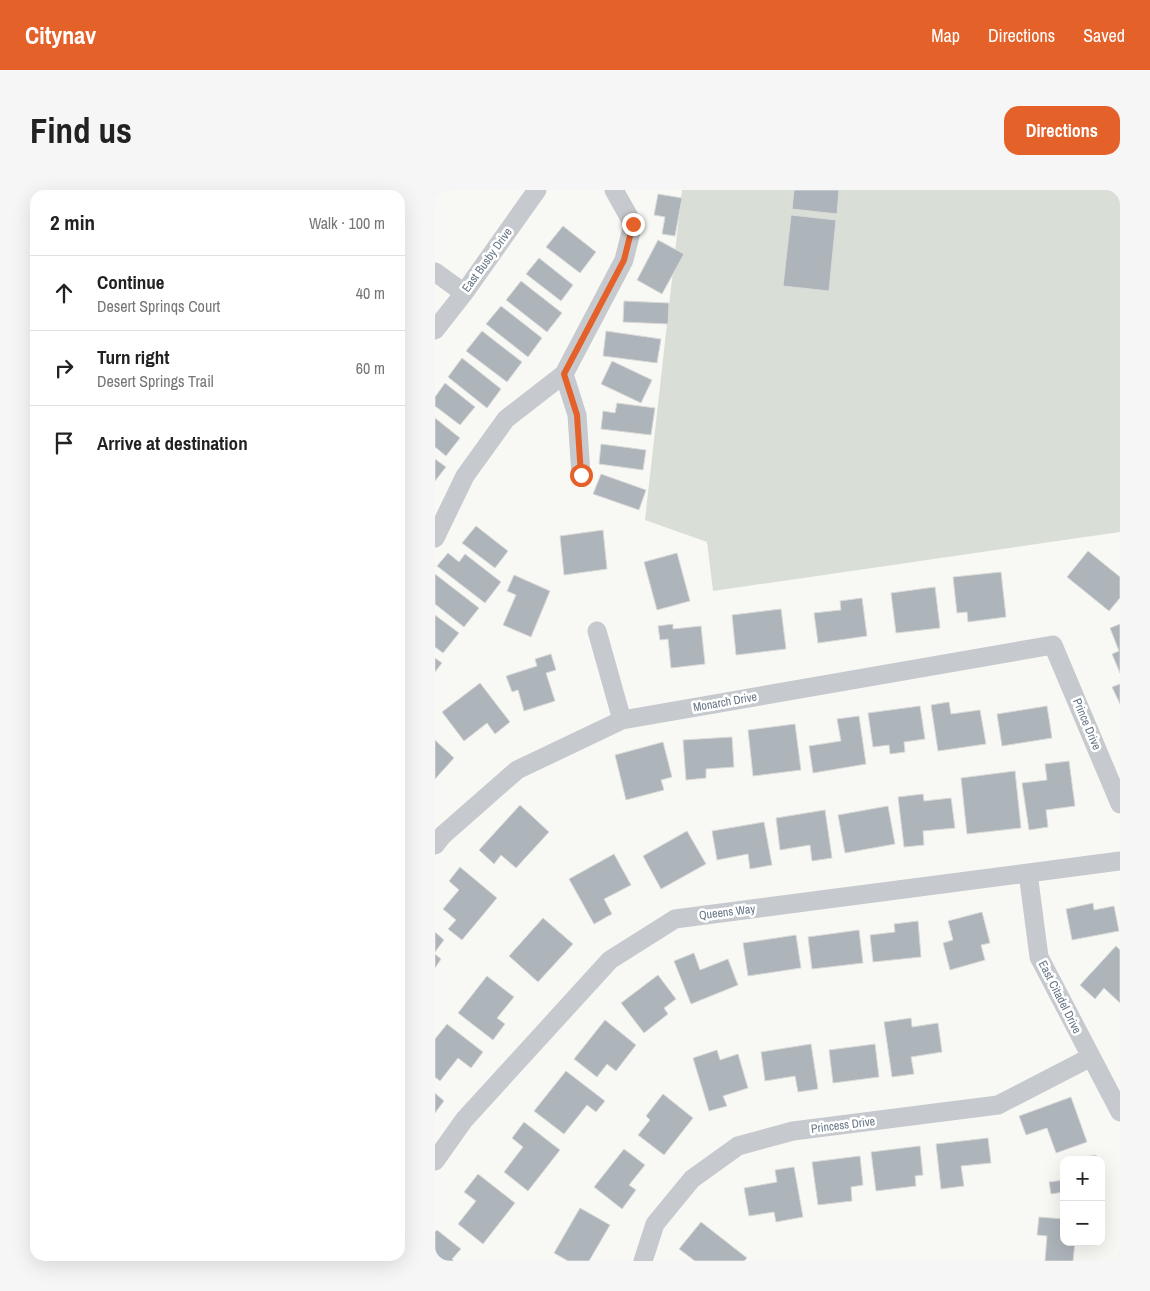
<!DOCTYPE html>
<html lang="en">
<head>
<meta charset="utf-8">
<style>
  body { margin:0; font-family:"Archivo Narrow",sans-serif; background:#f6f6f6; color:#222 }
  .controls { position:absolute; right:15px; bottom:15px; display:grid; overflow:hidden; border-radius:10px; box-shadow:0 5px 20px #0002 }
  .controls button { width:45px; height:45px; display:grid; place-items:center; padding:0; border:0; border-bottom:1px solid #e0e0e0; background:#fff; color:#222; font:25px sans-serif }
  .stop { position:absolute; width:15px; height:15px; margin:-11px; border:4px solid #e46129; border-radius:50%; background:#fff }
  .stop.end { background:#e46129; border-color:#fff; box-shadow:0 1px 5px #0008 }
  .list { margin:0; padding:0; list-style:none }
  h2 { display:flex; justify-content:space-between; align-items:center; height:65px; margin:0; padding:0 20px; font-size:21px }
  h2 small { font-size:16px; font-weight:400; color:#767676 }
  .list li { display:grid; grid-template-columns:32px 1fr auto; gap:15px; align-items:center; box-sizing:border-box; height:75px; padding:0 20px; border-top:1px solid #e0e0e0 }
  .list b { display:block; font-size:19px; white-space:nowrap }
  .list p { margin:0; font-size:16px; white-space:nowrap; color:#767676 }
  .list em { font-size:16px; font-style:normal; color:#767676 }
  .icon { flex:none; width:28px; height:28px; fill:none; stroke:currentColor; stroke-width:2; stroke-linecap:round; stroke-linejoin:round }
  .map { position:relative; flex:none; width:685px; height:1071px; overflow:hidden; border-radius:15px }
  header { display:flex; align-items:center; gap:30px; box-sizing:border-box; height:70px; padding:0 25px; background:#e46129; color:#fff }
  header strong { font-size:24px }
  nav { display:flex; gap:28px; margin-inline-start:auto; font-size:18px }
  .intro { display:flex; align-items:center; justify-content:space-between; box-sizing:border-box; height:120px; padding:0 30px }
  h1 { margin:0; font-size:35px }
  .button { padding:12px 22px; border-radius:15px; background:#e46129; color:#fff; font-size:18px; font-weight:700 }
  main { display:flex; gap:30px; padding:0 30px }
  aside { flex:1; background:#fff; border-radius:15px; box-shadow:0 5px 20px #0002 }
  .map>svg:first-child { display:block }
  .green { fill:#d9dfd6 }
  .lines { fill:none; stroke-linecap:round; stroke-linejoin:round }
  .stream { stroke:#bec8cd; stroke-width:5 }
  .building { fill:#adb4ba; stroke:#dadad8 }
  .minor { stroke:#c6c9cd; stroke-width:19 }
  .route { stroke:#e46129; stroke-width:6 }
  .labels { text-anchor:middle; stroke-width:5; stroke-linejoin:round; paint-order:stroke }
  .street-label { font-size:12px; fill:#677686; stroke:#fff }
</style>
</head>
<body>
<header>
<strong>Citynav</strong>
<nav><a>Map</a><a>Directions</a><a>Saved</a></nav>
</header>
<div class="intro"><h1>Find us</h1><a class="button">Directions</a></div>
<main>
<aside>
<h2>2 min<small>Walk · 100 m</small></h2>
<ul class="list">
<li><svg class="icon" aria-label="ahead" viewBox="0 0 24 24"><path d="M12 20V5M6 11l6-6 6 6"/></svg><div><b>Continue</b><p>Desert Sprinqs Court</p></div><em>40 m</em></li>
<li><svg class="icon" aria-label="right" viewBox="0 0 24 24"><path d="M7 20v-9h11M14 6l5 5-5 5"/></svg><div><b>Turn right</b><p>Desert Springs Trail</p></div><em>60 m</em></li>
<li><svg class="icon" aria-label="arrive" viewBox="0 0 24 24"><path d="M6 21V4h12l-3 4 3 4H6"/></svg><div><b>Arrive at destination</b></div></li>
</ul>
</aside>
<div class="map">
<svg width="685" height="1071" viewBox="0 0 685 1071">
  <rect width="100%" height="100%" fill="#f8f8f5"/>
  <path class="green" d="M247,0H685V342L278,401L272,352L210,330Z"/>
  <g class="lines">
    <path class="stream" d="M682,0L685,4"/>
  </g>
  <path class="building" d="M359,0H404L402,24L357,19Z
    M223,4L247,8L240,46L227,44L230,27L219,25Z
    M356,25L401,30L394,101L348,96Z
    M128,36L161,62L145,83L111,57Z
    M223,50L249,64L227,104L202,90Z
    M104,68L138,95L126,111L91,84Z
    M86,91L127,123L112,142L71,110Z
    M189,111L234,113L233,134L188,132Z
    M66,116L107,148L93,167L51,134Z
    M47,141L87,172L72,192L31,161Z
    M171,141L226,149L222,173L168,166Z
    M27,168L66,199L52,218L13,187Z
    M177,171L217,190L206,213L166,194Z
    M10,193L40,217L25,235L0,216V207Z
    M182,213L220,218L216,245L166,239L168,221L180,223Z
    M0,228L25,248L11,266L0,257Z
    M166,254L211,260L208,280L164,274Z
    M0,269L11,277L0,291Z
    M166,284L211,300L204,320L158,304Z
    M41,336L73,361L60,378L27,353Z
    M168,340L172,379L129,385L125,346Z
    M653,361L685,387V408L674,421L632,387Z
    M13,363L24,372L30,364L66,392L50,413L2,376Z
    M242,363L255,411L222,420L209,372Z
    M566,382L571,427L533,432L532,422L522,423L518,387Z
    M0,384L44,418L29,437L0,414Z
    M79,385L115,401L96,447L68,435L81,405L72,401Z
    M500,397L505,438L461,443L456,403Z
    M427,408L432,446L383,453L379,423L406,420L405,411Z
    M346,419L351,459L301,465L297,425Z
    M0,425L24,443L8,463L0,457Z
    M238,434V439L266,436L270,474L236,478L233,449L225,450L223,436Z
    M685,434V483L677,464L684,461L675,438Z
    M116,464L121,480L111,483L120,511L89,521L83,500L77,502L71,486L102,476L100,469Z
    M0,468L7,473L0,482Z
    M45,493L75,532L60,544L52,533L29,551L7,522Z
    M685,494V514L677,497Z
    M514,512L516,524L545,520L551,554L503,561L496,515Z
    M485,516L490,549L469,552L470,562L455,564L454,555L438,557L433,523Z
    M612,516L617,548L567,556L562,524Z
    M424,526L431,574L378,583L374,556L406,551L402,529Z
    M360,534L366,580L318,586L313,540Z
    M297,547L299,577L271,579V588L251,590L248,550Z
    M0,550L19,568L0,589Z
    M228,552L237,587L226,590L229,600L191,610L180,565Z
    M634,571L640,616L611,620L613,637L594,640L587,593L612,590L610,574Z
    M580,581L586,638L532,644L526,588Z
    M488,604L489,611L516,608L520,638L488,641L489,655L469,657L463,607Z
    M85,615L114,642L81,678L66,665L59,674L44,660Z
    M453,616L460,654L410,663L403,625Z
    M390,620L397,668L377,671L375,655L345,660L341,628Z
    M329,632L337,675L315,679L313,664L282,670L277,641Z
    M252,641L271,674L226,699L208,666Z
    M179,664L196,695L169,709L177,724L159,734L134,689Z
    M25,677L62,708L27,750L13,739L21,730L8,719L24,700L14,691Z
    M658,713L659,720L679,716L684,741L637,750L631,719Z
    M547,722L555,753L546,755L550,770L515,780L508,753L518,750L513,731Z
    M108,728L138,754L103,792L74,766Z
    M483,731L486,767L438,772L435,745L460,742L459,734Z
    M424,740L428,773L377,779L373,747Z
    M0,742L9,750L0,762Z
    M361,745L366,778L313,786L308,753Z
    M681,756L685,760V813L669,798L660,809L645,795Z
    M259,763L265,780L293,769L303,795L256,814L239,771Z
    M0,764L6,769L0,778Z
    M223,785L241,809L229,818L233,824L209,843L186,813Z
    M52,786L79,807L62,828L70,834L58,850L23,823Z
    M476,828L477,837L503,833L507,862L476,867L479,884L457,887L449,832Z
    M170,830L201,855L181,881L172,874L162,887L139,869Z
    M12,834L48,862L36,878L23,868L5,891L0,887V849Z
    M376,854L383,899L363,902L360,886L330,891L326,862Z
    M440,854L444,887L398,893L394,860Z
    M282,860L285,870L303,864L313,898L288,906L292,916L274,921L258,868Z
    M131,881L170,911L161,922L152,915L129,944L99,921Z
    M0,903L9,911L0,923Z
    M228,904L258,928L229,965L203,945L215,930L211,926Z
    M636,907L652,952L621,963L612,938L591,945L584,926Z
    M89,932L125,960L93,1001L69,982L88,957L77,948Z
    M553,948L556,973L526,976L529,996L506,999L501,954Z
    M485,956L488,985L480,986L481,996L441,1001L436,962Z
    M189,959L210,975L194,995L201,1000L187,1019L159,997Z
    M661,965L662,970H632Z
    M425,966L428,995L416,997L417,1011L383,1015L377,972Z
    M359,977L368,1027L341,1032L339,1022L314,1026L309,998L342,992L340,980Z
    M43,984L80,1013L48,1054L23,1034L41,1011L29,1002Z
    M629,990V1002L616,1004L614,992Z
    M145,1018L175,1035L154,1071H133L119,1063Z
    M604,1027L629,1029V1052H640L638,1071H610L612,1046L602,1045Z
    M266,1032L312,1068L309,1071H260L244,1059Z
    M2,1040L26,1059L17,1069L19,1071H0V1042Z"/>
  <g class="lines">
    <path class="minor" d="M0,82L29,103
      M0,140L29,103L102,0
      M129,184L142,225L146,285
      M0,348L30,286L71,229L129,184L189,70L198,34L179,0
      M162,441L187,530
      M0,655L8,645L82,580L187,530L618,455L685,614
      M593,683L604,767L685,922
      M0,971L29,930L175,770L240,729L685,671
      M208,1071L220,1034L257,989L303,956L358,941L563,915L656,867"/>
  </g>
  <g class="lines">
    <path class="route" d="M146,285L142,225L129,184L189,70L198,34"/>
  </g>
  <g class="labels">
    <g class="street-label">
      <text transform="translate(52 70) rotate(-54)" y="4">East Busby Drive</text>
      <text transform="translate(290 512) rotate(-10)" y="4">Monarch Drive</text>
      <text transform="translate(652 534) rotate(67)" y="4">Prince Drive</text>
      <text transform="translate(292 722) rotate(-7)" y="4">Queens Way</text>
      <text transform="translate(625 807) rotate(63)" y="4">East Citadel Drive</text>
      <text transform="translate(408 935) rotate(-7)" y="4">Princess Drive</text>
    </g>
  </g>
</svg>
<div class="controls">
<button>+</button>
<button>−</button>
</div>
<div class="stop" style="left:146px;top:285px"></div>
<div class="stop end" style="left:198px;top:34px"></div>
</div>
</main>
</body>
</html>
